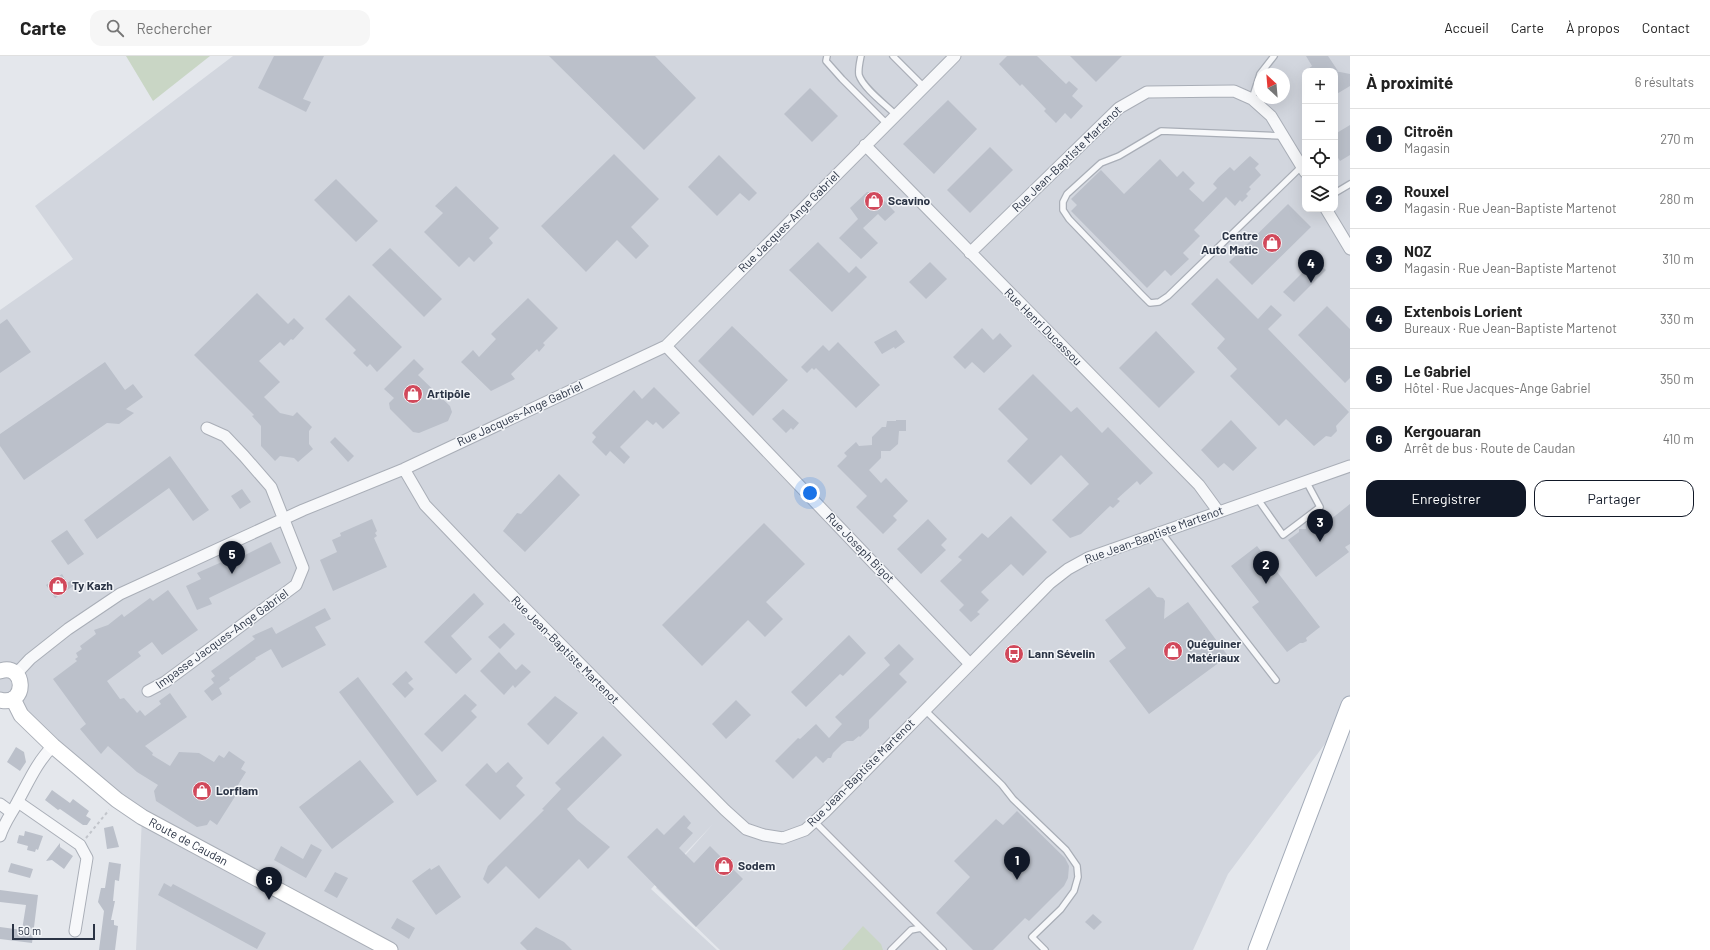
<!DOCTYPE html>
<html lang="fr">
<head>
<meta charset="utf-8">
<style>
  body { margin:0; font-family:Barlow,sans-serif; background:#f6f6f6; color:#222 }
  .controls { position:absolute; right:12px; top:12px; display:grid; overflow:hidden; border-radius:8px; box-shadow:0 4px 16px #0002 }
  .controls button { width:36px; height:36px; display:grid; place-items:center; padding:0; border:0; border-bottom:1px solid #e0e0e0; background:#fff; color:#222; font:20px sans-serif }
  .compass { position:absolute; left:1254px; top:12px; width:36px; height:36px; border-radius:50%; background:#fff; box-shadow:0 4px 16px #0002; rotate:334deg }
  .scale { position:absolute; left:12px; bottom:10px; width:83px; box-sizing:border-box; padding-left:4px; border:2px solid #2b3445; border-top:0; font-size:11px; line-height:14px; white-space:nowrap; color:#2b3445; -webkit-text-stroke:3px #f4f6f9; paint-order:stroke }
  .you { position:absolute; left:810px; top:437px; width:14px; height:14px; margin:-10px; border:3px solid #fff; border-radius:50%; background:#1a73e8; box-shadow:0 0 0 6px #1a73e833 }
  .badge { display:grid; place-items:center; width:26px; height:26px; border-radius:50%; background:#111827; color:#fff; font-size:13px; font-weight:700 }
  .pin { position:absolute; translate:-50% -33px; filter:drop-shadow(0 1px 2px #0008) }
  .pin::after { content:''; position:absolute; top:21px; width:14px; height:12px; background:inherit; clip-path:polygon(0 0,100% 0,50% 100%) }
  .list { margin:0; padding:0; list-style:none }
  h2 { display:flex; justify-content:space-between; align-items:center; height:52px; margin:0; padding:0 16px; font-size:17px }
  h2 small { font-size:13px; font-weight:400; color:#767676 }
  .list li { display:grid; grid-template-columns:26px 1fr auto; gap:12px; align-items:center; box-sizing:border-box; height:60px; padding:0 16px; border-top:1px solid #e0e0e0 }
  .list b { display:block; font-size:15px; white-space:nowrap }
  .list p { margin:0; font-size:13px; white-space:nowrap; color:#767676 }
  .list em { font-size:13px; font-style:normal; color:#767676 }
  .actions { display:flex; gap:8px; padding:12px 16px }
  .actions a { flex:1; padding:9px 0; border:1px solid #111827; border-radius:12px; text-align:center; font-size:14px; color:#111827 }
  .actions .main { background:#111827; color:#fff }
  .icon { flex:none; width:22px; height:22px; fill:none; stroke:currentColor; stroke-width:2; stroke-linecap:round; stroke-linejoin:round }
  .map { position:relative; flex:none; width:1350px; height:894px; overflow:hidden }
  header { display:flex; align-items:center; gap:24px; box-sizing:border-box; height:56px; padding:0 20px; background:#fff; border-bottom:1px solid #e0e0e0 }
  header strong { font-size:19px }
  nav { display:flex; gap:22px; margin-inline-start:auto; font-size:14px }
  .search { width:280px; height:36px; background:#f6f6f6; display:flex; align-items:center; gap:10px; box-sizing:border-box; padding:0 14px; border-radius:12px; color:#767676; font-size:15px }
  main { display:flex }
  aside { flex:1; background:#fff }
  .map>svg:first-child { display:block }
  .built { fill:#d2d6de; fill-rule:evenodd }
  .green { fill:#c9d6c5 }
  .building { fill:#bbc0ca }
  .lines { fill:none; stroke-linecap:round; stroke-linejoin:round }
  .lane-casing { stroke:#a9aeb7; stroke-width:8 }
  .street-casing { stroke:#a9aeb7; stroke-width:13 }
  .secondary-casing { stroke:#a9aeb7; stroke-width:17 }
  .primary-casing { stroke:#a3abb8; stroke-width:19 }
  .path { stroke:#c2c5cb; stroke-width:2; stroke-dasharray:3 3; stroke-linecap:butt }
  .lane { stroke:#f7f8fa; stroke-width:5.5 }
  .street { stroke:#f7f8fa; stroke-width:11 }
  .secondary { stroke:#fff; stroke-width:15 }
  .primary { stroke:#fff; stroke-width:17 }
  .labels { text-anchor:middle; stroke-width:3; stroke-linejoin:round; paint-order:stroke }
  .street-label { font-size:12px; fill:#2b3445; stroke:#f4f6f9 }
  .poi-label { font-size:12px; font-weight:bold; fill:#2b3445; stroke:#f4f6f9; text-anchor:start }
</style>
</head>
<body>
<header>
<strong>Carte</strong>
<div class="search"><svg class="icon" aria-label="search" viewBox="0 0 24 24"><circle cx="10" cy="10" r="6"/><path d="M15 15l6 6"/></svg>Rechercher</div>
<nav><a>Accueil</a><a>Carte</a><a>À propos</a><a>Contact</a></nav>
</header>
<main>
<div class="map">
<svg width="1350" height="894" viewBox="0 0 1350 894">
  <rect width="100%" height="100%" fill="#e4e7ec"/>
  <path class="built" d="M233,0H1350V649L1345,661L1228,818L1193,894H720L656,832L713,768L651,833L717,894H136L142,761L21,659L0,648V254L73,203L35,150ZM1305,15H1335V153H1305ZM1260,18H1284V42H1260Z"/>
  <path class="green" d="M126,0H210L153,45Z
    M863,870L881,888L883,894H842Z"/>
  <path class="building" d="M274,0H324L303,43L311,46L306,56L258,32Z
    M549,0H655L696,42L644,94Z
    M1007,0H1037L1066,28L1069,25L1078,33L1072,40L1083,50L1071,63L1065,57L1056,67L1044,55L1046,53L1022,28L1020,30L999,8Z
    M1070,0H1122L1096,26Z
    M1306,0H1328L1338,15H1305L1312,10Z
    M1335,15L1350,18V30L1335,39Z
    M810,32L838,60L812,86L784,58Z
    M948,44L977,73L934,118L903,88Z
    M1350,69V99L1340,105L1335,97V78Z
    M990,91L1013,114L970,157L947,134Z
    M614,98L659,143L631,171L649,190L636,203L617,184L586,216L541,170Z
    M719,99L757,137L749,145L740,137L717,160L688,131Z
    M1250,100L1259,108L1255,112L1261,119L1249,131L1251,133L1246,138L1248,140L1242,146L1240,144L1235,150L1226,141L1194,174L1200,180L1183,197L1189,203L1171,220L1165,214L1147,232L1071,155L1077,149L1071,143L1101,114L1124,138L1160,103L1177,121L1183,115L1195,127L1189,133L1203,146L1217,132L1213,128L1218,122L1230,111L1234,115Z
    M336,123L378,165L356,186L314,144Z
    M456,130L499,172L489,182L493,187L474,206L469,201L459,211L424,176L443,157L435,150Z
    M867,136H876L895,156L885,165L878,158L863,172L878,187L861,203L839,182L858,163L850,152Z
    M1288,148L1311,171L1252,229L1229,206Z
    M818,186L849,217L856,210L867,221L832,256L789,214Z
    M390,192L442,243L424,261L372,209Z
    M1315,204L1326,214L1294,246L1283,236Z
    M930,206L947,223L926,243L909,226Z
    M1217,222L1258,263L1271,249L1282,259L1268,273L1349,356L1336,370L1337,375L1331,381L1326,380L1314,390L1286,363L1279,370L1230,320L1237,313L1217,292L1225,283L1191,248Z
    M257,237L288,268L294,262L304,272L293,284L291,283L284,290L280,286L259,305L280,326L264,341L280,357L293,360L297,356L312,371L309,375V388L313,393L298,406L294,402L280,400L275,405L261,390V370L252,360L254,359L194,299Z
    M349,239L402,291L377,316L370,308L367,311L353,297L356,294L325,263Z
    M528,242L558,272L543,287L545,289L539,296L537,293L511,318L515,323L491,335L461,306L473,294L479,301L496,283L491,278Z
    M1327,250L1350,273V322L1345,327L1298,279Z
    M7,263L31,296L0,317V268Z
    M732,270L788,324L753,360L698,305Z
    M982,272L993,284L1000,277L1012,290L984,317L972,306L965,313L953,301Z
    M896,274L905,286L895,293L894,291L882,298L874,286Z
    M1156,275L1195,316L1159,352L1119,312Z
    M838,286L880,329L856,352L816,312L814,314L812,312L807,317L801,311L823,289L829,295Z
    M414,303L424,313L418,319L450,350L452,356L448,365L419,377L413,376L390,353L389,347L394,342L384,333Z
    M105,306L125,334L133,328L143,341L126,353L134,357L119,368L107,367L24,424L0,390V378Z
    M1033,318L1071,356L1077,351L1102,377L1108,371L1153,417L1140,429L1137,425L1117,443L1120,445L1113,452L1110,450L1081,478L1070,482L1052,464L1089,428L1061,399L1031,429L1007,405L1028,383L998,353Z
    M654,331L680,357L663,373L656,366L653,369L647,364L620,391L630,401L624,408L610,395L606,400L592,386L596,381L592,377L634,334L642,343Z
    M783,353L799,367L793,374L791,372L786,377L772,363Z
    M896,364H906V375H899L898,388L890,395H881V402L869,414L881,427L886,422L908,445L893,460L897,464L883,478L856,451L867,440L837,410L847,400L844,397L856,386L859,390L872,389V381L882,371H886L887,365H896Z
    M1231,364L1257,392L1233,415L1224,407L1218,412L1201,394Z
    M335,381L354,400L348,406L330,386Z
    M170,400L209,454L193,465L169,432L97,483L84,464Z
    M559,418L580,439L525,496L503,475L517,457L521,458Z
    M242,433L251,446L240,453L231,440Z
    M1350,448V488L1345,491L1349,496L1316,521L1288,484L1299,476V473H1306V467L1313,468V461L1317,462L1320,459L1326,467Z
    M1011,460L1047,496L1023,520L1011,508L981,536L989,544L977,556L980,558L971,566L959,554L964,549L940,525L962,504L958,501L982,477L988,482Z
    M372,463L377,475L375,477L377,480L374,482L387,511L333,535L320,504L337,496L332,484L341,480L340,477Z
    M928,463L947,483L941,489L946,494L921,518L897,493Z
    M764,467L805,508L766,546L783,563L765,581L748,564L702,610L662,569Z
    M67,474L84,498L68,509L51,485Z
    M271,486L281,507L209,542L212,548L197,554L186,530L201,523L197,517L242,497L243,500Z
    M1257,490L1320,571L1306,582L1307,585L1303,587H1300L1287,596L1252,551L1259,546L1231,510Z
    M62,518L67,527L72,524L75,529L55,542L46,529Z
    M1149,531L1157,541L1163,542L1165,545L1164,563L1188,546L1228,600L1149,658L1109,605L1126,592L1105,564Z
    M168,534L198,574L162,599L152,586L138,596L141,600L107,625L120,643L124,642L137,657L140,654L145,660L161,648L159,645L170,637L187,661L145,690L153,697L152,699L170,710L179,696L199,697L214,706L219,699L224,702L229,695L245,706L241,713L246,716L233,737L236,739L217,769L210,764L207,769L197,771L156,745L154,735L158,729L137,716L108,690L101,698L80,673L86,668L53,623L77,605L75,603L78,601L76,597L82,593L80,590L96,578L94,574L108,569L122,558L124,561L150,542L153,545Z
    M474,537L484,548L451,580L472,603L456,618L424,586Z
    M325,552L331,563L315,571L326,589L282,612L271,593L255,602L256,603L229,622L230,624L219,632L222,638L212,645L204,635L214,627L211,623L215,620L211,615L255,583L252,580L272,571L276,578Z
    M504,567L515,578L500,593L488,581Z
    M849,579L866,597L843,620L840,618L806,651L791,636Z
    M899,588L914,603L899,618L907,626L869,664V672L860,681L859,680L853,685H847L842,688L833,697L831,702H828L823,707L816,700L793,723L775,705L798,682L800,683L816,668L829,682L842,668L835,661L890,609L884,602Z
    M499,596L516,614L522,608L531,616L515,632L513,629L504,639L480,615Z
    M406,615L413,623L408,627L414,633L405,642L392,628Z
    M358,621L437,725L417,740L339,636Z
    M465,638L477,649L471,655L477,661L442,696L424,678Z
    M555,640L578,657L548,689L527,668Z
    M736,644L751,659L726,683L712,668Z
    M603,680L622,699L567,753L577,764L610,791L588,813L579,803L539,843L506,810L488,828L483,823L488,810L544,754L542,753L561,733L555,727Z
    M16,691L24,696L26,706L20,715L7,706Z
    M360,704L394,746L332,793L299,751Z
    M508,706L523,722L516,730L525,739L500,764L465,729L487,707L496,717Z
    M52,734L70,747L73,743L89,755L86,760L91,763L87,769H83L60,753L58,754L45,744Z
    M1017,755L1065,802L1069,810L1068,822L1064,830L1029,865L1025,862L993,894H973L936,857L970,821L954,805L996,763L1003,769Z
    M684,759L691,767L687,772L693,777L679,792L694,807L710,790L743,823L696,871L627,801L657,772L664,779Z
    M113,770L119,791L107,793L104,772Z
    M25,775L43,780L38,794L36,793L35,796L27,794L28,790L17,787L19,779L24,780Z
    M60,787V791L73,800L64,813L52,804L46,805Z
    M311,788L322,794L306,822L274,804L281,790L303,803Z
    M109,806L121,808L119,825L115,824L113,845H115L111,864H114V869L118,870L115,894H99L104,855L98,846L101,832H105Z
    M11,807L33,813L30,822L8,816Z
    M439,809L461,841L436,859L412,825L430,812L431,814Z
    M335,816L348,822L337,842L324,835Z
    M164,827L171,831L173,828L266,877L257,893L158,839Z
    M0,834L38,839L32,887L0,883V871L22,874L26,849L0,846Z
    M1093,858L1102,866L1094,874L1085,866Z
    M397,862L415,872L409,883L391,872Z
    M536,871L564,886L572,894H527L520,887Z"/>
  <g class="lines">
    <defs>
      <path id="lane" d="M827,0L826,5L842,23L887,68
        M861,0C860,5 858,13 859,19C863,32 886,49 896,59
        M893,0L924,31
        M1260,18L1274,0
        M1252,43L1260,18
        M1282,80L1161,75L1119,100L1101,107L1067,138L1063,146V154L1069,163L1140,237L1150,247L1159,246L1168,240L1302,110
        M1335,137L1350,128
        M1257,442L1283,479L1320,451L1306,425
        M1161,476L1276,624
        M925,654L1002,729L1013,743L1066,794L1077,810L1078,821L1074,835L1061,853L1032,881L1045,894
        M814,765L921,872
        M891,894L911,874L921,872L943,894"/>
      <path id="street" d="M865,89L1199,429L1218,455
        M1326,153L1350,193
        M970,197L1119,52L1147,36L1234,35L1252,43L1271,60L1305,116
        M666,290L970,608
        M404,413L425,449L492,519L725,754L746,773L764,779L783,782L805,774L825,756L1050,527L1068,513L1088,502L1350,410
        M16,618L30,603L68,573L120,538L303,454L404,413L666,290L955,0
        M148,635L165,626L296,529L303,512L271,431L244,400L225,380L207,372
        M18,746L80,789L87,802L75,875
        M0,748L11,756
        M0,780C4,767 12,757 18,745C29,725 37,706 53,690"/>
      <g id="secondary">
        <path d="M0,615C26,606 28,651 0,644"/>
        <path id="s1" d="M13,643L21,659L53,690L117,744L142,761L390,894"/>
      </g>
      <path id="primary" d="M1257,894L1350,649"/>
    </defs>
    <use href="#lane" class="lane-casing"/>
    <use href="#street" class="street-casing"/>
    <use href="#secondary" class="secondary-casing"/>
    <use href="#primary" class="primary-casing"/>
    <path class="path" d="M86,782L109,754"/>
    <use href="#lane" class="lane"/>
    <use href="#street" class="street"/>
    <use href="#secondary" class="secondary"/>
    <use href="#primary" class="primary"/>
  </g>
  <defs>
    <symbol id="shop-disc" viewBox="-11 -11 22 22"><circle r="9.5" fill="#d1495b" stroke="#f4f6f9"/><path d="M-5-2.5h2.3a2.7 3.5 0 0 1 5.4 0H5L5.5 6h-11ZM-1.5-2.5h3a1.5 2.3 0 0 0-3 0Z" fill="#fff"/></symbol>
    <symbol id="bus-disc" viewBox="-11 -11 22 22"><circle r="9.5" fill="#d1495b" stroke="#f4f6f9"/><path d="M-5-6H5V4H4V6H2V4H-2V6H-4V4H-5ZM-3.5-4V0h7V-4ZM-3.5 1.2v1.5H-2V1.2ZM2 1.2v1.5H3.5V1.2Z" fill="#fff"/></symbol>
  </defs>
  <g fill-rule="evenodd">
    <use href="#shop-disc" x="863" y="134" width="22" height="22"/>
    <use href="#shop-disc" x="1261" y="176" width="22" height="22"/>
    <use href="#shop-disc" x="402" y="327" width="22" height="22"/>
    <use href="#shop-disc" x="47" y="519" width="22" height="22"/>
    <use href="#shop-disc" x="1162" y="584" width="22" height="22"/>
    <use href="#bus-disc" x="1003" y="587" width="22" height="22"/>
    <use href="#shop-disc" x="191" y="724" width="22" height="22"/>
    <use href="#shop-disc" x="713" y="799" width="22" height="22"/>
  </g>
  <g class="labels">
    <g class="street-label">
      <text transform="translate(1067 103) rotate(-44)" y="4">Rue Jean-Baptiste Martenot</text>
      <text transform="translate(789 166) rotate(-45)" y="4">Rue Jacques-Ange Gabriel</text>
      <text transform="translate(1043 271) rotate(45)" y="4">Rue Henri Ducassou</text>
      <text transform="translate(520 358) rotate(-25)" y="4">Rue Jacques-Ange Gabriel</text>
      <text transform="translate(1154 479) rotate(-20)" y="4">Rue Jean-Baptiste Martenot</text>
      <text transform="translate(860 492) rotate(46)" y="4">Rue Joseph Bigot</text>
      <text transform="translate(222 583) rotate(-36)" y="4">Impasse Jacques-Ange Gabriel</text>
      <text transform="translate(565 594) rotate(45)" y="4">Rue Jean-Baptiste Martenot</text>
      <text transform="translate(861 717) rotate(-45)" y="4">Rue Jean-Baptiste Martenot</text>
      <text dy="4" stroke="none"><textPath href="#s1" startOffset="229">Route de Caudan</textPath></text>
    </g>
    <g class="poi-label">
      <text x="888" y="149">Scavino</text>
      <text x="1258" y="184" text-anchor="end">Centre<tspan x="1258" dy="14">Auto Matic</tspan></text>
      <text x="427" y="342">Artipôle</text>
      <text x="72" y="534">Ty Kazh</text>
      <text x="1187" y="592">Quéguiner<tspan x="1187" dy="14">Matériaux</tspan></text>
      <text x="1028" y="602">Lann Sévelin</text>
      <text x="216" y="739">Lorflam</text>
      <text x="738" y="814">Sodem</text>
    </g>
  </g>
</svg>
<div class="controls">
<button>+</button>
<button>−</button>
<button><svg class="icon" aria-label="locate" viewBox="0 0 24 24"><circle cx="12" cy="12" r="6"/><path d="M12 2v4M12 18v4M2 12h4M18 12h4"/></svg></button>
<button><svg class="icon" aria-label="layers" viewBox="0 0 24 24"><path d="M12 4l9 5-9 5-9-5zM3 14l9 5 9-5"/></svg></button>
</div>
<svg class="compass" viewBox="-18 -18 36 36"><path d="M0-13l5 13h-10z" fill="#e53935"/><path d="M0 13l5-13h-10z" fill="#767676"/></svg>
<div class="scale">50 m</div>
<div class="you"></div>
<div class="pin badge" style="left:1017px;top:824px">1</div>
<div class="pin badge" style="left:1266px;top:528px">2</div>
<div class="pin badge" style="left:1320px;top:486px">3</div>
<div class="pin badge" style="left:1311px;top:227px">4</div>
<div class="pin badge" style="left:232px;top:518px">5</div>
<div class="pin badge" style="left:269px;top:844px">6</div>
</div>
<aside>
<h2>À proximité<small>6 résultats</small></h2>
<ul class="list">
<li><span class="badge">1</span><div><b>Citroën</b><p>Magasin</p></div><em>270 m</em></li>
<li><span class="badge">2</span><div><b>Rouxel</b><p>Magasin · Rue Jean-Baptiste Martenot</p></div><em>280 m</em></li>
<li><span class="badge">3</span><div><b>NOZ</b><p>Magasin · Rue Jean-Baptiste Martenot</p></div><em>310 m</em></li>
<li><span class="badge">4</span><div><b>Extenbois Lorient</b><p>Bureaux · Rue Jean-Baptiste Martenot</p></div><em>330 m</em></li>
<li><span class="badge">5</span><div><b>Le Gabriel</b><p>Hôtel · Rue Jacques-Ange Gabriel</p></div><em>350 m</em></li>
<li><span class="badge">6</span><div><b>Kergouaran</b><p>Arrêt de bus · Route de Caudan</p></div><em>410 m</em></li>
</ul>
<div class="actions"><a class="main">Enregistrer</a><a>Partager</a></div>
</aside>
</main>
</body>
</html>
